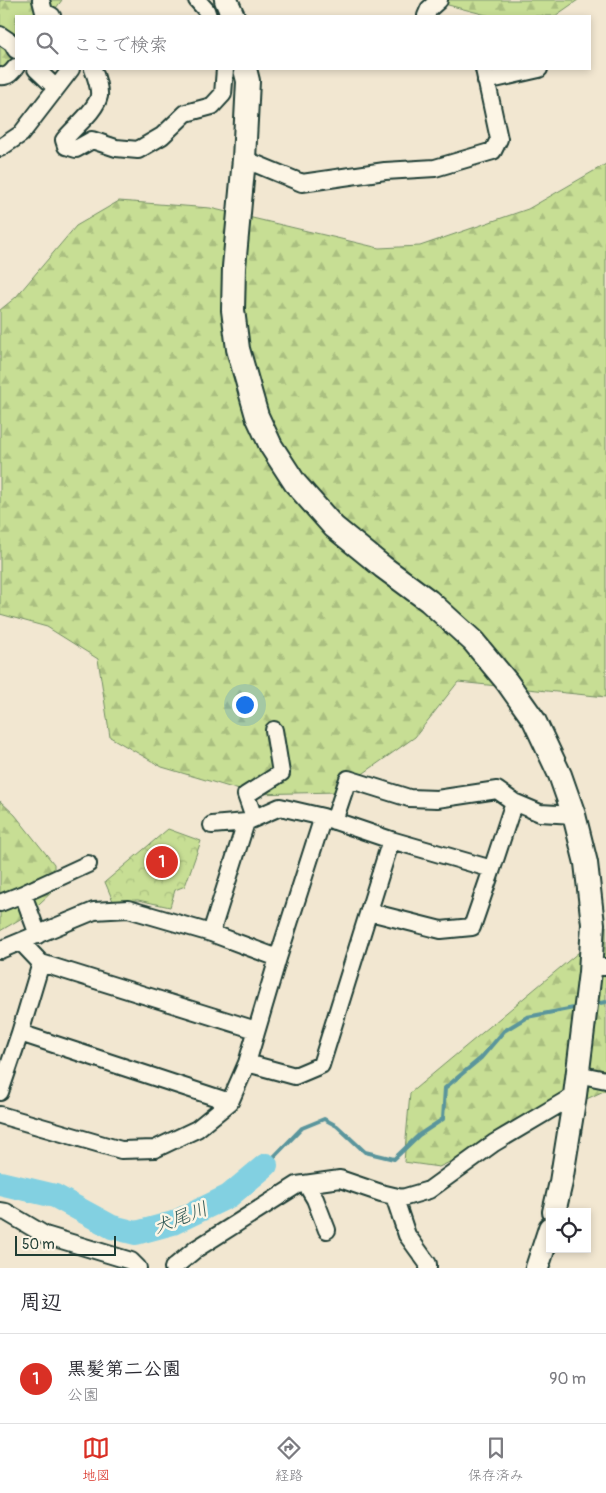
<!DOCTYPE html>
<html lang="ja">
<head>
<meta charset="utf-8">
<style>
  body { margin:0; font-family:Pangolin,"Klee One",sans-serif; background:#f2f2f3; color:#2b2b33 }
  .controls { position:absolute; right:15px; bottom:15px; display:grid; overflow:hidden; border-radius:0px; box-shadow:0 2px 8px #0003 }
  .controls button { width:45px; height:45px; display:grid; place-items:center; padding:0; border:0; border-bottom:1px solid #e1e1e2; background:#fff; color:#2b2b33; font:25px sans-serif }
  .scale { position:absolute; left:15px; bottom:12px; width:101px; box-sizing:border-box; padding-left:5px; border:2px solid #1f3d34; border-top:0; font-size:14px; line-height:18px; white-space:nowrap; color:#1f3d34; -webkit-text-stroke:4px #fcf5e5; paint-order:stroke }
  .you { position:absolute; left:244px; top:704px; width:18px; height:18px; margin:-12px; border:4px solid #fff; border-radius:50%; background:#1a73e8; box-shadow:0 0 0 8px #1a73e833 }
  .badge { display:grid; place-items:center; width:32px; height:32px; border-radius:50%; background:#d93025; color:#fff; font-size:16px; font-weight:700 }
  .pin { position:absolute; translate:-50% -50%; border:2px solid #fff; box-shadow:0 1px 5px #0006 }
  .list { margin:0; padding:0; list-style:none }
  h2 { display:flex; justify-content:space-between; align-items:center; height:65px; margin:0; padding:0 20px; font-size:21px }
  h2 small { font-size:16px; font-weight:400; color:#7c7c81 }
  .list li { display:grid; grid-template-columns:32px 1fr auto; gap:15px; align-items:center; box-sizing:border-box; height:90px; padding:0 20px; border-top:1px solid #e1e1e2 }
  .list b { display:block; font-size:19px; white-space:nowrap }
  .list p { margin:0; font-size:16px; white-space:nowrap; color:#7c7c81 }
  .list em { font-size:16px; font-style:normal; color:#7c7c81 }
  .icon { flex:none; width:28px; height:28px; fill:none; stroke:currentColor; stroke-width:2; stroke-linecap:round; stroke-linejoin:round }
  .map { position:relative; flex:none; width:606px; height:1268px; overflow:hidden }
  .search { position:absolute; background:#fff; box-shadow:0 2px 8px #0003; left:15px; right:15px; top:15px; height:55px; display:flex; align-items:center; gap:12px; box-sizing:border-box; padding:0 18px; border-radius:0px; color:#7c7c81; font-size:19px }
  .sheet { height:155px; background:#fff }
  nav { display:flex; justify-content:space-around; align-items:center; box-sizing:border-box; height:70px; border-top:1px solid #e1e1e2; background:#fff; font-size:14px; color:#7c7c81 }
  nav a { display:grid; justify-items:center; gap:2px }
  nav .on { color:#d93025 }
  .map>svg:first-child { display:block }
  .forest { fill:url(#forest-firs); stroke:#738e64 }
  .park { fill:url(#park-crowns); stroke:#738e64 }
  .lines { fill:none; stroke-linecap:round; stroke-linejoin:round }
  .stream { stroke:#5a959c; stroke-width:4 }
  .river { stroke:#82d0e1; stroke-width:24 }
  .street-casing { stroke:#1f3d34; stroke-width:20 }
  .secondary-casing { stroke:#1f3d34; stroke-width:26 }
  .street { stroke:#fcf5e5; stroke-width:16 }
  .secondary { stroke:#fcf5e5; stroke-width:22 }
  .labels { text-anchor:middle; stroke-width:5; stroke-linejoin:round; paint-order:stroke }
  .water-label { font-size:19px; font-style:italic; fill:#335a57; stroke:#fcf5e5 }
</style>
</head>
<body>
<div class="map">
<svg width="606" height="1268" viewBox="0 0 606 1268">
  <defs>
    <pattern id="forest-firs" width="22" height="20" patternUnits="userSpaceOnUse" patternTransform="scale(1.25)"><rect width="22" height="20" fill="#c7de94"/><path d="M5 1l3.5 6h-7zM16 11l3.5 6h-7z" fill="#aabf80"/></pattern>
    <pattern id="park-crowns" width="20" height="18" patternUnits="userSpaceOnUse" patternTransform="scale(1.25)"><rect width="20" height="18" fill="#c7de94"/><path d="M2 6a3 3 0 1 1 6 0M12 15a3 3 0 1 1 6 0" fill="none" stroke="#aabf80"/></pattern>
  </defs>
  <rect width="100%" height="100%" fill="#f2e7d1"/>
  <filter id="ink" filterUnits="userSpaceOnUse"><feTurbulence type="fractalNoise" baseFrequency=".02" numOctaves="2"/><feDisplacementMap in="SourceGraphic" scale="10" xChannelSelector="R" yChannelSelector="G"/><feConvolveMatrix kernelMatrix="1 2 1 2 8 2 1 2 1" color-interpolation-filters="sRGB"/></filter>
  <g filter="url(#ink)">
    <path class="forest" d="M0,0H62L50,16H16V61L0,79Z
      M429,0H578L555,16H490Z
      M606,164V697L458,682L415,737L337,792L253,794L162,767L110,737L98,659L47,627L0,614V310L16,297L76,226L119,201L210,208L379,248L420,246L528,209Z
      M0,801L15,815L54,864V890L27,915L0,931Z
      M606,926V1090L439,1167L404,1162L410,1093L603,932Z"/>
    <path class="park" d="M168,829L201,841L185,886L175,890L170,907L138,900L113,901L105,882Z"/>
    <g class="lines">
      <path class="stream" d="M593,1004L606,1002
        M266,1165L302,1128L324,1119L337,1126L365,1152L394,1159L419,1135L443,1119L445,1088L481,1058L504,1031L527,1017L579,1007"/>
      <path class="river" d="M0,1183L55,1196L112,1227L136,1233L173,1223L229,1196L266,1165"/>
      <defs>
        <path id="street" d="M41,0L44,12L52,16
          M197,0L206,10L208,16
          M426,16L429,9L439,0
          M0,35L12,43L16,50
          M36,69L56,88
          M93,69C96,77 100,87 99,96C96,111 73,128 64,140L66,146L76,149L92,140L116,148L138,150L162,136L186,113L212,106L223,94L225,69
          M0,76C8,77 11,73 16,67
          M486,81L539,69
          M0,148L21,134L71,69
          M244,159L302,183L385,171L435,168L493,151L499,139L484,69
          M254,818L246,795L281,773L274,730
          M334,821L348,779L409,798L437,799L497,790L514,802L540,813L574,815
          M212,825L246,822
          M492,869L514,802
          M23,894L88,864
          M0,903L23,894L38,935
          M211,933L246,822L280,807L323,817L391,840L492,869L472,927L441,930L370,912
          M21,942L41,963L256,1030
          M0,950L94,911L128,909L211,933L278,958
          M590,967H606
          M20,1033L41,963
          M247,1063L295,1076L321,1065L391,840
          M577,1074L606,1080
          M0,1092L20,1033L230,1102
          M0,1115L121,1150L155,1149L197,1129L230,1102L247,1063L278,958L323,817
          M306,1184L315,1199L327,1230
          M394,1196L407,1235L428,1264V1268
          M0,1211L6,1212L45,1235L131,1261L138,1268
          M173,1268L196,1249L297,1185L340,1179L381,1193L402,1198L429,1190L494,1143L575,1095"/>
        <path id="secondary" d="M226,0L233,16
          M245,69L248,81L244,159L234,267L233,310L238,349L257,416L271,446L295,483L334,527L383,567L429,601L473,641L507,682L534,720L560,775L574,815L586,863L593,924L590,972L575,1095L561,1182L554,1212
          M537,1268L550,1228"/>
      </defs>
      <use href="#street" class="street-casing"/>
      <use href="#secondary" class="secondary-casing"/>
      <use href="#street" class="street"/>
      <use href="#secondary" class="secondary"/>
    </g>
  </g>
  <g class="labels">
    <g class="water-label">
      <text transform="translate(180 1217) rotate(-21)" y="7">犬尾川</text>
    </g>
  </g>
</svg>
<div class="controls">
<button><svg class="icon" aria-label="locate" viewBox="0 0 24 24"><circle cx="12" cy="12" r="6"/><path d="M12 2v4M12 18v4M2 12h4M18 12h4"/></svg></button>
</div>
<div class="scale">50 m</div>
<div class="you"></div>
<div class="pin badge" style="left:162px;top:862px">1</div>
<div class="search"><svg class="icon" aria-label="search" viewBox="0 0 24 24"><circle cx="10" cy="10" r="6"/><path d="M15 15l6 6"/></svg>ここで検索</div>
</div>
<section class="sheet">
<h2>周辺<small></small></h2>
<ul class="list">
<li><span class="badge">1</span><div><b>黒髪第二公園</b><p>公園</p></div><em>90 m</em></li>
</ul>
</section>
<nav>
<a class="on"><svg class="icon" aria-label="map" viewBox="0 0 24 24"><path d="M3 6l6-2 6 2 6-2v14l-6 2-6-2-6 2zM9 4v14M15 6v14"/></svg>地図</a>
<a><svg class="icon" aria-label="directions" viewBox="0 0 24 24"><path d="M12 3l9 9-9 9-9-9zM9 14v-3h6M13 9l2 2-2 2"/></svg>経路</a>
<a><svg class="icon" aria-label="saved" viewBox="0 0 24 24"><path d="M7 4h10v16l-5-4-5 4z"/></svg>保存済み</a>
</nav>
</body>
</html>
